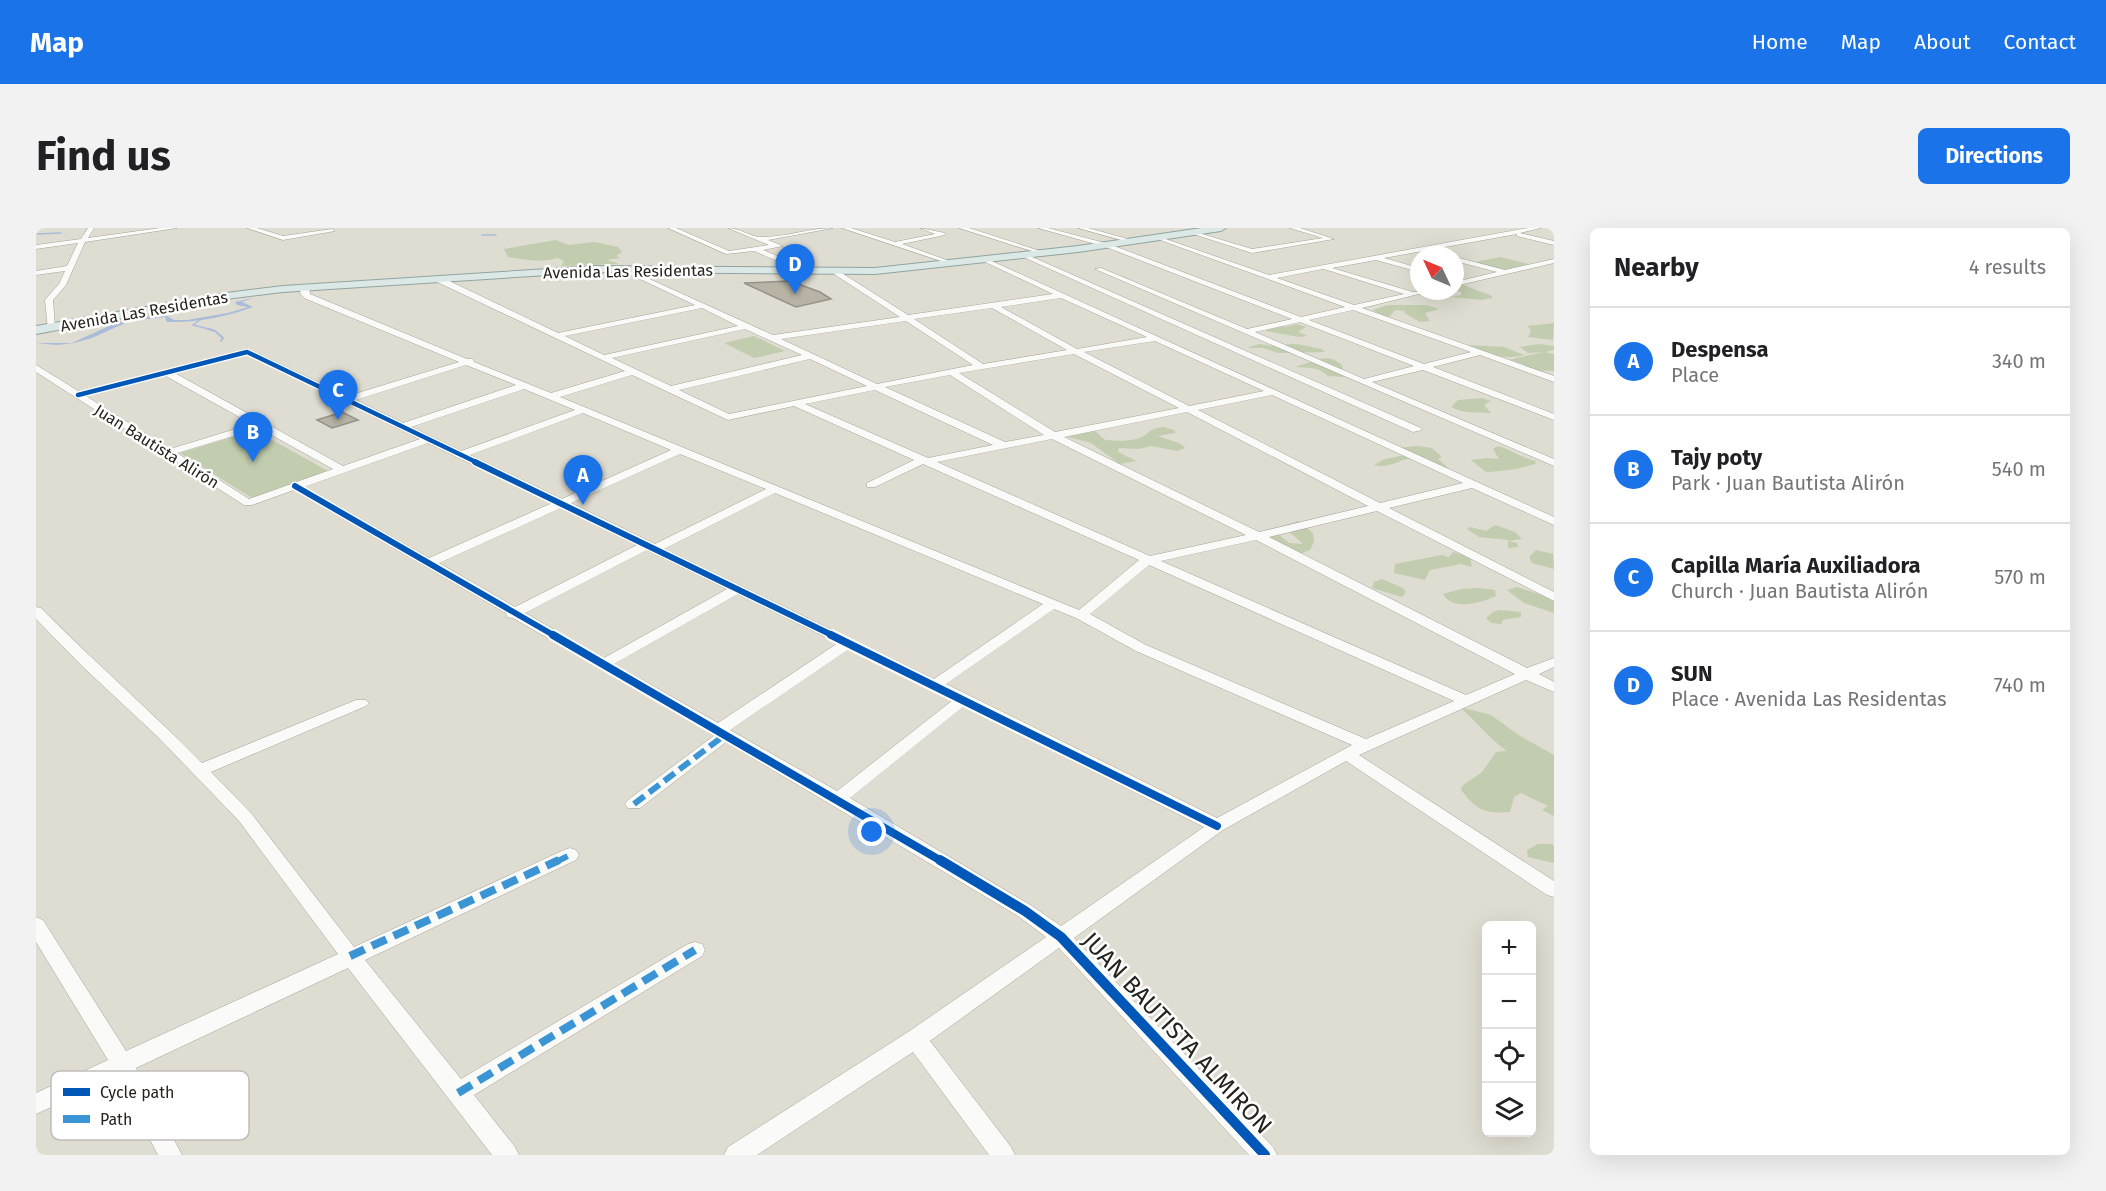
<!DOCTYPE html>
<html lang="en">
<head>
<meta charset="utf-8">
<style>
  body { margin:0; font-family:"Fira Sans",sans-serif; background:#f2f2f2; color:#202124 }
  .controls { position:absolute; right:18px; bottom:18px; display:grid; overflow:hidden; border-radius:9px; box-shadow:0 6px 24px #0002 }
  .controls button { width:54px; height:54px; display:grid; place-items:center; padding:0; border:0; border-bottom:2px solid #e0e0e0; background:#fff; color:#202124; font:30px sans-serif }
  .compass { position:absolute; left:1374px; top:18px; width:54px; height:54px; border-radius:50%; background:#fff; box-shadow:0 6px 24px #0002; rotate:314deg }
  .you { position:absolute; left:836px; top:604px; width:21px; height:21px; margin:-15px; border:4px solid #fff; border-radius:50%; background:#1a73e8; box-shadow:0 0 0 9px #1a73e833 }
  .badge { display:grid; place-items:center; width:39px; height:39px; border-radius:50%; background:#1a73e8; color:#fff; font-size:20px; font-weight:700 }
  .pin { position:absolute; translate:-50% -50px; filter:drop-shadow(0 2px 3px #0008) }
  .pin::after { content:''; position:absolute; top:32px; width:21px; height:18px; background:inherit; clip-path:polygon(0 0,100% 0,50% 100%) }
  .list { margin:0; padding:0; list-style:none }
  h2 { display:flex; justify-content:space-between; align-items:center; height:78px; margin:0; padding:0 24px; font-size:26px }
  h2 small { font-size:20px; font-weight:400; color:#757577 }
  .list li { display:grid; grid-template-columns:39px 1fr auto; gap:18px; align-items:center; box-sizing:border-box; height:108px; padding:0 24px; border-top:2px solid #e0e0e0 }
  .list b { display:block; font-size:22px; white-space:nowrap }
  .list p { margin:0; font-size:20px; white-space:nowrap; color:#757577 }
  .list em { font-size:20px; font-style:normal; color:#757577 }
  .icon { flex:none; width:33px; height:33px; fill:none; stroke:currentColor; stroke-width:2; stroke-linecap:round; stroke-linejoin:round }
  .map { position:relative; flex:none; width:1518px; height:927px; overflow:hidden; border-radius:9px }
  header { display:flex; align-items:center; gap:36px; box-sizing:border-box; height:84px; padding:0 30px; background:#1a73e8; color:#fff }
  header strong { font-size:28px }
  nav { display:flex; gap:33px; margin-inline-start:auto; font-size:21px }
  .intro { display:flex; align-items:center; justify-content:space-between; box-sizing:border-box; height:144px; padding:0 36px }
  h1 { margin:0; font-size:42px }
  .button { padding:15px 27px; border-radius:9px; background:#1a73e8; color:#fff; font-size:21px; font-weight:700 }
  main { display:flex; gap:36px; padding:0 36px }
  aside { flex:1; background:#fff; border-radius:9px; box-shadow:0 6px 24px #0002 }
  .map>svg:first-child { display:block }
  .green { fill:#c1cdae }
  .water { fill:#aabcda }
  .lines { fill:none; stroke-linecap:round; stroke-linejoin:round }
  .stream-far1 { stroke:#aabcda; stroke-width:1.5 }
  .stream { stroke:#aabcda; stroke-width:2 }
  .building { fill:#b8b3a4; stroke:#94928a; stroke-width:1.5 }
  .street-casing { stroke:#a4a299; stroke-width:1 }
  .primary-casing { stroke:#90a5a1; stroke-width:2 }
  .street { fill:#fafaf8; fill-rule:evenodd }
  .primary { fill:#dce8e6; fill-rule:evenodd }
  .quiet-far1 { stroke:#3b95d4; stroke-width:6; stroke-dasharray:13 6; stroke-linecap:butt }
  .quiet { stroke:#3b95d4; stroke-width:8; stroke-dasharray:16 8; stroke-linecap:butt }
  .cycleway-far3-casing { stroke:#fff; stroke-width:7 }
  .cycleway-far2-casing { stroke:#fff; stroke-width:9 }
  .cycleway-far1-casing { stroke:#fff; stroke-width:12 }
  .cycleway-casing { stroke:#fff; stroke-width:14 }
  .cycleway-far3 { stroke:#0057b8; stroke-width:4.5 }
  .cycleway-far2 { stroke:#0057b8; stroke-width:6 }
  .cycleway-far1 { stroke:#0057b8; stroke-width:8 }
  .cycleway { stroke:#0057b8; stroke-width:10 }
  .labels { text-anchor:middle; stroke-width:5; stroke-linejoin:round; paint-order:stroke }
  .far-street-label { font-size:16px; fill:#25231c; stroke:#fff }
  .near-street-label { font-size:24px; fill:#25231c; stroke:#fff }
  .key { fill:#fff; stroke:#bebdbb; stroke-width:1.5 }
  .key-label { font-size:16px; fill:#25231c }
</style>
</head>
<body>
<header>
<strong>Map</strong>
<nav><a>Home</a><a>Map</a><a>About</a><a>Contact</a></nav>
</header>
<div class="intro"><h1>Find us</h1><a class="button">Directions</a></div>
<main>
<div class="map">
<svg width="1518" height="927" viewBox="0 0 1518 927">
  <rect width="100%" height="100%" fill="#dfdcd1"/>
  <path class="green" d="M520,12L532,17L559,14L582,19L586,24L580,28L584,30L571,32L583,36L525,38L528,33L522,30C501,35 493,32 472,29L468,21Z
    M1464,29L1493,36L1467,42L1439,34Z
    M1427,57L1456,68V70L1446,72L1415,69L1425,67V64L1419,62V59Z
    M1352,77H1390L1403,81L1389,85L1394,93L1384,94L1368,85L1369,83L1359,82L1354,88L1348,89L1337,82Z
    M1518,95L1517,112L1492,109L1495,103L1492,98Z
    M1242,97L1249,99L1261,96L1270,99L1262,104L1272,108L1263,109L1230,103L1232,99Z
    M718,108L749,123L718,130L688,115Z
    M1223,116L1243,119C1255,112 1272,119 1286,121L1289,124L1242,125L1227,120H1211Z
    M1503,116L1518,118V122L1509,124L1518,126V143L1485,142L1468,136V133L1508,124L1492,125L1484,119Z
    M1431,117L1468,119L1488,127C1471,132 1451,126 1434,123Z
    M1288,130L1297,131L1306,137L1308,149L1292,148C1282,138 1272,140 1259,139Z
    M1446,170L1455,173L1448,177L1455,185C1440,184 1428,186 1415,179L1422,172Z
    M1128,199L1138,202L1139,205L1122,208L1145,216L1149,220L1141,223L1115,218L1103,221L1083,220L1082,224L1100,233L1084,236L1055,215L1029,208L1057,201L1069,212C1080,213 1092,214 1103,210C1113,207 1112,200 1128,199Z
    M218,202L292,243L216,270L144,225Z
    M1382,218L1396,220L1406,229L1402,231L1412,240C1398,243 1389,233 1375,231C1363,230 1356,241 1338,237L1349,231L1370,227L1359,220Z
    M1462,218C1476,222 1486,230 1500,233L1499,236C1482,241 1468,243 1450,244L1435,232L1451,230L1463,231L1457,221Z
    M1262,293L1277,305L1278,314L1274,322L1261,327L1229,309L1240,304L1253,315L1267,316L1247,298Z
    M1459,297L1479,304L1486,311L1472,313L1481,315L1482,319L1472,320V312L1443,309L1431,301L1434,299L1450,303Z
    M1500,322L1517,326L1518,341L1496,335L1493,329Z
    M1417,324L1434,329L1436,339L1425,336L1394,342L1389,352L1358,345L1359,336L1406,327L1413,329Z
    M1346,351L1367,360L1370,364L1366,369L1336,360L1338,354Z
    M1481,359L1518,371V385L1488,375L1471,362Z
    M1443,360L1459,362L1460,368C1445,375 1416,383 1407,366L1425,361Z
    M1463,382L1485,384V389L1467,392L1465,396L1455,395L1450,390L1457,384Z
    M1424,479L1455,487L1484,508L1518,527V588L1506,582L1512,578L1485,565L1478,569L1474,584C1447,586 1441,582 1425,562L1426,558L1446,544L1460,524L1471,523C1453,511 1440,493 1424,479Z
    M1502,616H1516L1518,619V635L1492,629L1491,622Z"/>
  <path class="water" d="M217,70L206,74L217,79C190,89 160,95 131,94L129,89L94,93L56,110L38,115L21,117L0,115H36L75,97L103,88H131L138,92H151L192,85L212,79L201,77L199,74Z"/>
  <g class="lines">
    <path class="stream-far1" d="M0,6L25,5
      M446,7H460
      M165,91L157,97L177,102"/>
    <path class="stream" d="M172,101L179,103L187,110L185,113"/>
  </g>
  <path class="building" d="M754,53L784,64L795,71L760,79L708,55Z
    M306,184L322,192L296,200L281,192Z"/>
  <g class="lines">
    <defs>
      <path id="street" d="M52,0H58L52,10L124,0H141L49,14L30,57L17,72L19,100L12,102L9,72L23,56L29,43L0,47V43L31,38L42,15L0,21V17L45,11Z
        M211,0H221L247,8L296,1L299,3L247,12Z
        M632,0H640L693,23L733,17L692,0C704,0 716,10 727,9C751,9 773,0 797,0L732,12L747,18L727,22L773,41L770,45L718,23L690,26Z
        M806,0H815L859,14L899,6L884,0L909,5V7L866,16L919,35L914,36Z
        M923,0H933L1004,23L999,24Z
        M1002,0H1012L1073,16L1265,89L1309,79L1116,9L1121,8L1233,47L1492,0H1505L1484,5L1518,13V17L1481,8V6L1348,30L1383,40V44L1340,32L1296,40L1377,64L1395,63L1326,80L1518,148V154L1444,127L1397,139L1518,186V192L1387,142L1336,154L1518,231V238L1059,41L1065,40L1211,101L1256,91L1070,19ZM1287,41H1288L1368,66L1318,77L1241,50ZM1317,82L1435,124L1388,136L1273,92ZM1264,94L1378,138L1328,151L1219,104Z
        M1042,0H1052L1099,13L1096,15Z
        M1254,0H1264L1298,11L1216,25L1151,4L1156,3L1216,21L1287,10Z
        M987,25L1385,200L1386,202L1377,204L985,28Z
        M1419,29L1469,42L1518,31V35L1419,58V54L1461,44L1419,33Z
        M949,30L1518,289V297L1436,260L1353,280L1518,364V373L1341,283L1233,309L1491,440L1518,430V439L1503,446L1518,454V464L1490,452L1323,527L1518,653V669L1511,667L1310,533L1187,602L1038,710L1237,919L1241,927H1213L1023,720L894,813L975,919L979,927H953L877,824L721,927H688L692,919L872,804L1010,709L982,688L690,514L604,580H592L589,576L592,572L679,507L477,390L471,389L470,385L258,262L216,277H208L0,144V137L44,164L211,121L312,168L423,134L268,70L264,65L265,59L269,57L273,59L274,66L431,131H437L438,134L515,165L589,143L399,53V49H405L522,105L659,77L585,42L587,39L737,107L864,89L798,46L801,42L872,87L1017,66L947,33ZM1025,70L1111,109L1041,121L965,79ZM666,80L702,98L568,127L529,108ZM956,80L1031,122L947,136L878,91ZM870,93L937,137L841,156L745,111ZM709,101L766,127L635,158L576,130ZM1119,113L1228,163L1153,178L1048,124ZM1038,126L1143,180L1019,204L923,145ZM210,127L217,129L384,211L307,238L137,144ZM774,131L831,158L693,186L643,162ZM430,137L480,157L367,195L320,172ZM128,147L216,196L134,221L50,168ZM596,147L692,192L758,178L878,232L831,255V259H839L887,236L1103,332L1043,382L524,169ZM914,147L1008,207L969,214L849,159ZM488,161L539,182L425,223L375,199ZM839,162L957,217L892,230L769,176ZM1236,167L1427,255L1344,275L1162,182ZM1151,184L1332,278L1223,304L1028,209ZM547,185L635,222L526,271L434,227ZM223,200L297,241L213,271L141,225ZM1016,211L1210,307L1114,328L901,234ZM392,215L516,275L393,330L268,259ZM644,226L730,261L619,316L535,275ZM739,265L1007,376L898,451L628,321ZM525,280L601,317L479,379L403,335ZM1220,312L1479,446L1430,467L1125,333ZM611,322L691,361L568,430L489,385ZM1113,337L1418,473L1330,511L1110,417L1054,386ZM702,366L802,415L682,495L578,436ZM1018,381L1040,390L1100,423L1316,517L1181,590L910,456ZM813,421L917,472L801,563L694,502ZM928,478L1168,599L1025,698L996,678L814,570Z
        M0,379L5,380C57,433 114,482 166,535L320,472H330L333,475L330,478L175,544L215,585L318,719L528,622L534,620L540,622L543,627L540,632L329,732L425,851L652,716L659,714L666,716L669,722L666,728L438,867L479,919L483,927H456L312,740L100,840L146,927H122L81,849L0,886V865L72,832L0,714V689L7,692L90,823L302,726L203,593L122,509L47,439L0,391Z"/>
      <path id="primary" d="M1166,0H1190L1185,3L1042,24L839,46L559,44L247,64L190,71L0,106V98L190,65L247,58L559,38L839,40L1042,18Z"/>
    </defs>
    <use href="#street" class="street-casing"/>
    <use href="#primary" class="primary-casing"/>
    <use href="#street" class="street"/>
    <use href="#primary" class="primary"/>
    <path class="quiet-far1" d="M598,576L690,506
      M520,634L534,627"/>
    <path class="quiet" d="M314,728L523,632
      M422,865L659,722"/>
    <defs>
      <path id="cycleway-far3" d="M42,167L211,124L442,235"/>
      <path id="cycleway-far2" d="M439,234L798,408
        M259,258L519,408"/>
      <path id="cycleway-far1" d="M517,407L907,634
        M795,407L1181,598"/>
      <path id="cycleway" d="M904,632L989,683L1025,709L1229,927"/>
    </defs>
    <use href="#cycleway-far3" class="cycleway-far3-casing"/>
    <use href="#cycleway-far2" class="cycleway-far2-casing"/>
    <use href="#cycleway-far1" class="cycleway-far1-casing"/>
    <use href="#cycleway" class="cycleway-casing"/>
    <use href="#cycleway-far3" class="cycleway-far3"/>
    <use href="#cycleway-far2" class="cycleway-far2"/>
    <use href="#cycleway-far1" class="cycleway-far1"/>
    <use href="#cycleway" class="cycleway"/>
  </g>
  <g class="labels">
    <g class="far-street-label">
      <text transform="translate(592 43) rotate(-1)" y="6">Avenida Las Residentas</text>
      <text transform="translate(108 83) rotate(-10)" y="6">Avenida Las Residentas</text>
      <text transform="translate(121 218) rotate(32)" y="6">Juan Bautista Alirón</text>
    </g>
    <g class="near-street-label">
      <text transform="translate(1141 805) rotate(47)" y="8">JUAN BAUTISTA ALMIRON</text>
    </g>
  </g>
  <rect x="15" y="843" width="198" height="69" rx="9" class="key"/>
  <rect x="27" y="860" width="27" height="8" fill="#0057b8"/>
  <rect x="27" y="887" width="27" height="8" fill="#3b95d4"/>
  <g class="key-label">
    <text x="64" y="870">Cycle path</text>
    <text x="64" y="897">Path</text>
  </g>
</svg>
<div class="controls">
<button>+</button>
<button>−</button>
<button><svg class="icon" aria-label="locate" viewBox="0 0 24 24"><circle cx="12" cy="12" r="6"/><path d="M12 2v4M12 18v4M2 12h4M18 12h4"/></svg></button>
<button><svg class="icon" aria-label="layers" viewBox="0 0 24 24"><path d="M12 4l9 5-9 5-9-5zM3 14l9 5 9-5"/></svg></button>
</div>
<svg class="compass" viewBox="-18 -18 36 36"><path d="M0-13l5 13h-10z" fill="#e53935"/><path d="M0 13l5-13h-10z" fill="#757577"/></svg>
<div class="you"></div>
<div class="pin badge" style="left:547px;top:277px">A</div>
<div class="pin badge" style="left:217px;top:234px">B</div>
<div class="pin badge" style="left:302px;top:192px">C</div>
<div class="pin badge" style="left:759px;top:66px">D</div>
</div>
<aside>
<h2>Nearby<small>4 results</small></h2>
<ul class="list">
<li><span class="badge">A</span><div><b>Despensa</b><p>Place</p></div><em>340 m</em></li>
<li><span class="badge">B</span><div><b>Tajy poty</b><p>Park · Juan Bautista Alirón</p></div><em>540 m</em></li>
<li><span class="badge">C</span><div><b>Capilla María Auxiliadora</b><p>Church · Juan Bautista Alirón</p></div><em>570 m</em></li>
<li><span class="badge">D</span><div><b>SUN</b><p>Place · Avenida Las Residentas</p></div><em>740 m</em></li>
</ul>
</aside>
</main>
</body>
</html>
